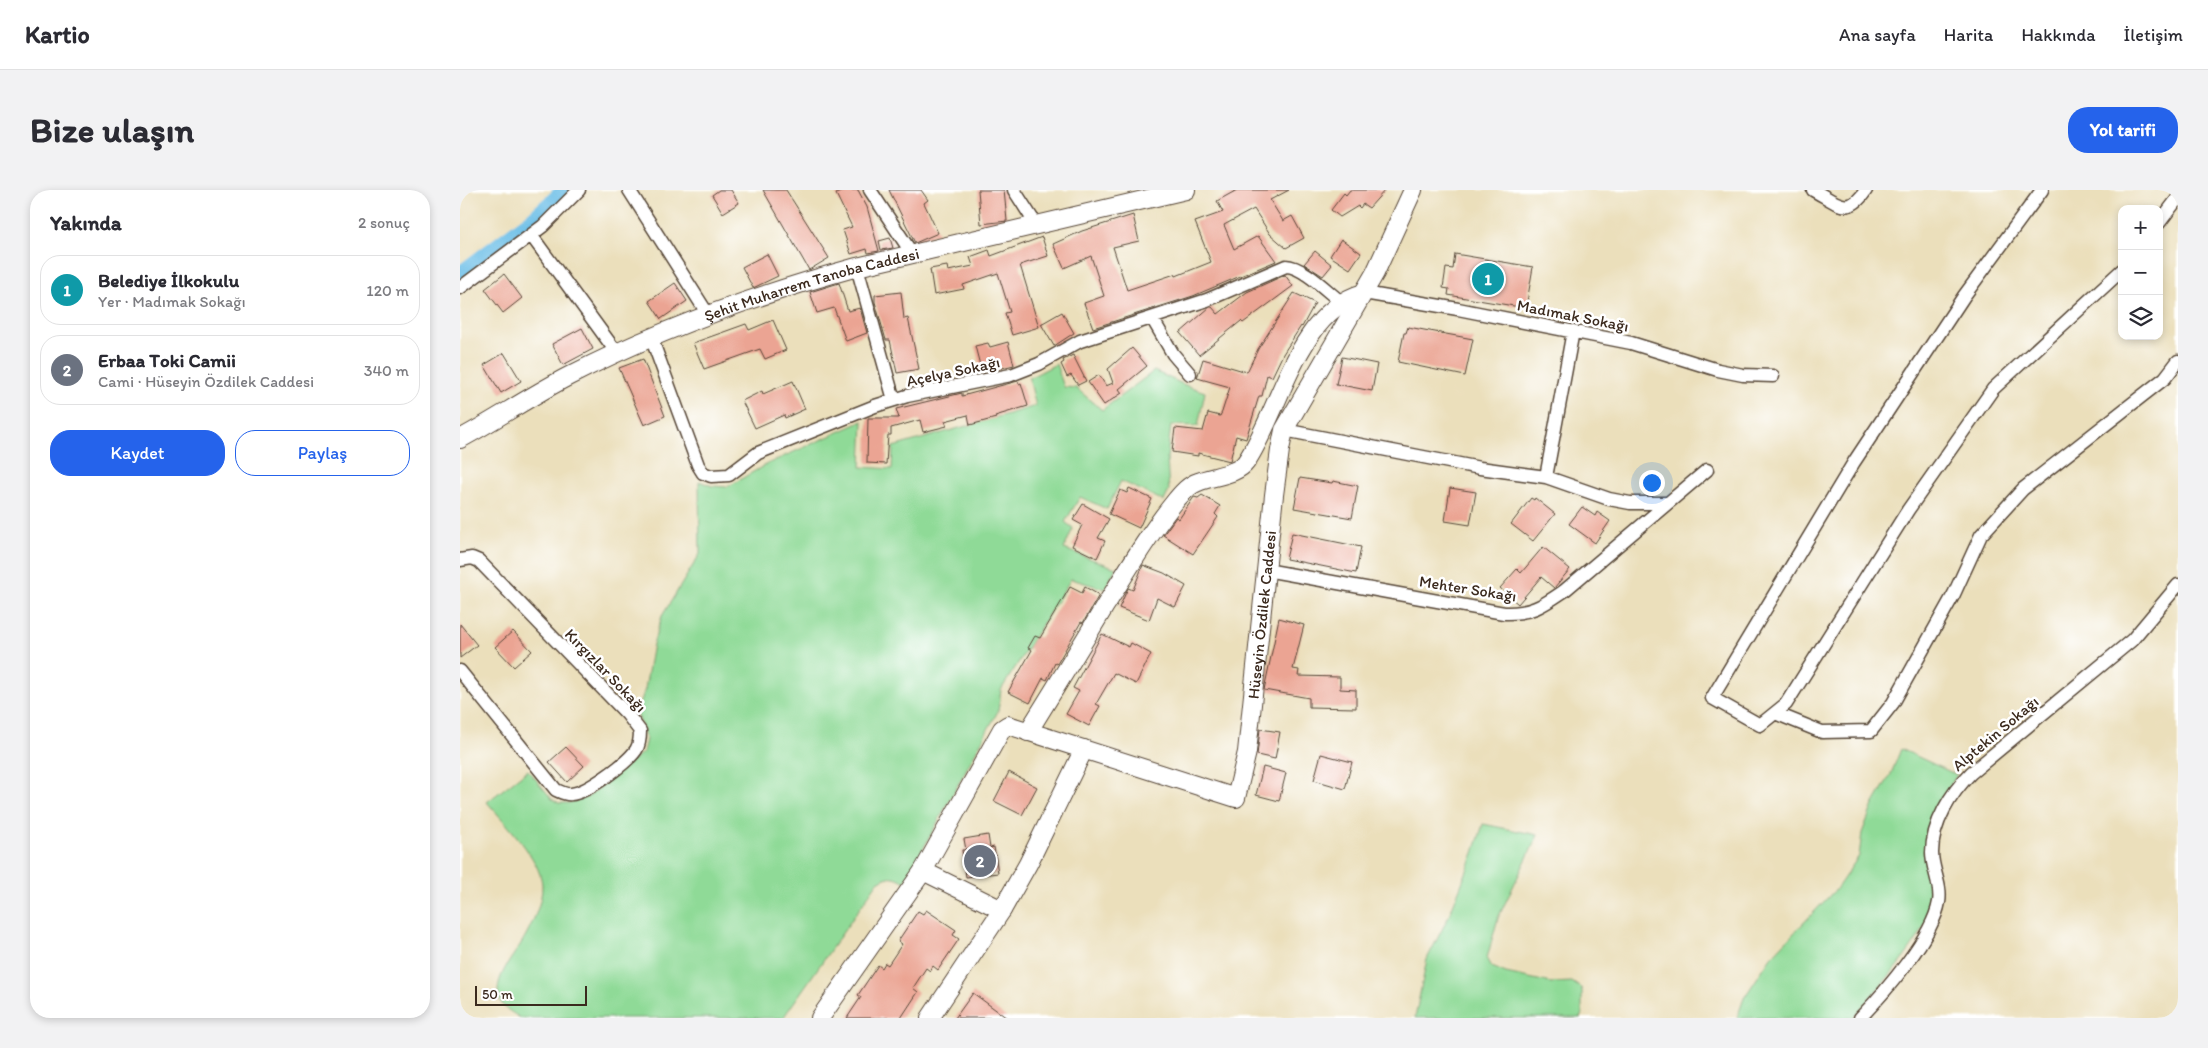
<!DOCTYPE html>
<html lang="tr">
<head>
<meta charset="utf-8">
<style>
  body { margin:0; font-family:Itim,sans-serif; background:#f2f2f3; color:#2b2b33 }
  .controls { position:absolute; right:15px; top:15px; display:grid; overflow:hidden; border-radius:10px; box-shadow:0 2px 8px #0003 }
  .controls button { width:45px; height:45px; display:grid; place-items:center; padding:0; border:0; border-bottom:1px solid #e1e1e2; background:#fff; color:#2b2b33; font:25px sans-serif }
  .scale { position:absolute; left:15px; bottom:12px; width:112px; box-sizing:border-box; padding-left:5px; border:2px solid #3b2a1e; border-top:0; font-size:14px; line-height:18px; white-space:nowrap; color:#3b2a1e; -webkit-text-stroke:4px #fff; paint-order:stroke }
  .you { position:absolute; left:1191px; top:292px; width:18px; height:18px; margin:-12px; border:4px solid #fff; border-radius:50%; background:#1a73e8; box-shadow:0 0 0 8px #1a73e833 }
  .badge { display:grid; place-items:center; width:32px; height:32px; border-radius:50%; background:#2563eb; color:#fff; font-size:16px; font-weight:700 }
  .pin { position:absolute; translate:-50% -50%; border:2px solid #fff; box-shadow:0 1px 5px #0006 }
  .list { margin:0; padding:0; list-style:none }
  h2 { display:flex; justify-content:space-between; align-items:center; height:65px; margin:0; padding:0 20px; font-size:21px }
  h2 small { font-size:16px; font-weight:400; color:#7c7c81 }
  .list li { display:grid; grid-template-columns:32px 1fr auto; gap:15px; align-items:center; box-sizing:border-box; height:70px; margin:0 10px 10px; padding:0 10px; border:1px solid #e1e1e2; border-radius:20px }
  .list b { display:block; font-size:19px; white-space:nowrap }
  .list p { margin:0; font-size:16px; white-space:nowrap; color:#7c7c81 }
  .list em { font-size:16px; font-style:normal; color:#7c7c81 }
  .actions { display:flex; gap:10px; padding:15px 20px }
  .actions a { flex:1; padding:11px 0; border:1px solid #2563eb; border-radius:20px; text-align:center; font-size:18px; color:#2563eb }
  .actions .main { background:#2563eb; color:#fff }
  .icon { flex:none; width:28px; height:28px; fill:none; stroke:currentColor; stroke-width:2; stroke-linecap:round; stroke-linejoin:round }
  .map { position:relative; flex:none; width:1718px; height:828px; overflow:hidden; border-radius:20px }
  header { display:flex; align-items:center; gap:30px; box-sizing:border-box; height:70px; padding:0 25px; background:#fff; border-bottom:1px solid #e1e1e2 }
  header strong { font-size:24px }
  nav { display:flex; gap:28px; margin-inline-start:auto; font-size:18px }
  .intro { display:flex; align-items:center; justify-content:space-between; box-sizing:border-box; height:120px; padding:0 30px }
  h1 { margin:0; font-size:35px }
  .button { padding:12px 22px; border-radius:20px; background:#2563eb; color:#fff; font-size:18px; font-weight:700 }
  main { display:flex; gap:30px; padding:0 30px }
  aside { flex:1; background:#fff; border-radius:20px; box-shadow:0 2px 8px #0003 }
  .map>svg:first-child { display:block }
  .green { fill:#8fda97; stroke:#65825a }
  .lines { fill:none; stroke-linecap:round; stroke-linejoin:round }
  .canal { stroke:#6bbee7; stroke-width:16 }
  .building { fill:#eba493 }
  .street-casing { stroke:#554536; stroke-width:15 }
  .secondary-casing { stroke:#554536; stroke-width:20 }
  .street { stroke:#fff; stroke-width:12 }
  .secondary { stroke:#fff; stroke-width:18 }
  .labels { text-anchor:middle; stroke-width:5; stroke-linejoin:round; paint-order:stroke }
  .street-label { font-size:16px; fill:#3b2a1e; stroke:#fff }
</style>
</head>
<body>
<header>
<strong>Kartio</strong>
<nav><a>Ana sayfa</a><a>Harita</a><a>Hakkında</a><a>İletişim</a></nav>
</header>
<div class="intro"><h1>Bize ulaşın</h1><a class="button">Yol tarifi</a></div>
<main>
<aside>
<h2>Yakında<small>2 sonuç</small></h2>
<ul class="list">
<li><span class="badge" style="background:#0f9aa8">1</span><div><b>Belediye İlkokulu</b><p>Yer · Madımak Sokağı</p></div><em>120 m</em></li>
<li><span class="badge" style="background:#6b7280">2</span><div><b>Erbaa Toki Camii</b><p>Cami · Hüseyin Özdilek Caddesi</p></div><em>340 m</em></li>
</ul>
<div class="actions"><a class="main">Kaydet</a><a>Paylaş</a></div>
</aside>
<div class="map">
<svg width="1718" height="828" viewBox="0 0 1718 828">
  <rect width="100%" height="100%" fill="#fff"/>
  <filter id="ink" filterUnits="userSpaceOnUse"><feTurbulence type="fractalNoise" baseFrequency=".02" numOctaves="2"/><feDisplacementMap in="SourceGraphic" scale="10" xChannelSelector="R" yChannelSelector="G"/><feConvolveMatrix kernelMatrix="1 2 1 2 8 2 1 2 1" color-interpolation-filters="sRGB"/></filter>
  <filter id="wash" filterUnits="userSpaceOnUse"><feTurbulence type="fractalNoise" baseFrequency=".0096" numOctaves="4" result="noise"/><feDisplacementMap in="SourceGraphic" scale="20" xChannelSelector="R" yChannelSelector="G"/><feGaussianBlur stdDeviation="1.12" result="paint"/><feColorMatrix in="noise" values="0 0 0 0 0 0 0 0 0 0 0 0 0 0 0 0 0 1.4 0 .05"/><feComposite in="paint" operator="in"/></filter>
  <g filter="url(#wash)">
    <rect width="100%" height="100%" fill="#ebdfbb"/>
    <path class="green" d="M596,174L604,197L616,198L642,220L694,181L725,195L745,202L738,236L711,235L707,268L709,301L704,311L661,291L647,319L620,307L605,332L613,338L604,359L656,378L645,399L611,389L541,500L538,521L445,692C434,685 429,685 418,692L323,828H60C55,824 46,820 42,814C29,794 51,770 62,752C71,737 83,712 82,695C81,669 44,632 27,612L68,580L92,609L99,613H109L128,607L183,562L186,549L177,523L185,499L193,454L202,426L240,364L239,291L252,296L267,297L307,274L403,231L401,277L432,279L433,257L576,216L569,188Z
      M1441,559L1497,585C1483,606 1465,635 1466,662C1466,680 1476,698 1472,715C1463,755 1418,796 1393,828H1277L1284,808L1311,767L1377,698L1399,666L1402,643L1413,615L1431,584Z
      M1023,634L1078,645L1038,728L1027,768L1032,777L1046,783L1092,793L1112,792L1122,799V824L1120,828H955L967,769L988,728L1014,663Z"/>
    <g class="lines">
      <path class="canal" d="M0,84L73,29L105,0"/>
    </g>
    <g id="blocks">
      <path class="building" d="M259,0H271L279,13L263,23L252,5Z
        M303,0H326L369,68L349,80Z
        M385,0H398L407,17L419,61L408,63L407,59L391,64L383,40L392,37L376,4Z
        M429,0H461L468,10L464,13L478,43L455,53Z
        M518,0H544L547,31L521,34Z
        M777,0H829L810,10L823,31L832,26L844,48L826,58L810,44L794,19L764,35L774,59L798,46L816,71L733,106L633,138L624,113L644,106L631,66L604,78L593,54L622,41L673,25L679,51L653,57L667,100L715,84L716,86L751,72L735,32L763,22L757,11Z
        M890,0H925L909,18L903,14L900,18L898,16L880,27L871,20L884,3L886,5Z
        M582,47L588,66L560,75L579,137L552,145L545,123L550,122L538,83L503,95L504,99L474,105L470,79L487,76L488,81L513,76L510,67L529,60L531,66Z
        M430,48L433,58L421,60L419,51Z
        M881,49L901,63L890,79L870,66Z
        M855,61L872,75L863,86L844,74Z
        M307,64L318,86L293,98L282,77Z
        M995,64L1073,77L1066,118L988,105L989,99L983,98L986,78L993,79Z
        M44,84L62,108L43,123L25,99Z
        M825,85L833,96L783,133L781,131L739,165L720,143L750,117H752L758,124L787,102Z
        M215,93L227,111L201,129L189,111Z
        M379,93L388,121L400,118L407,143L386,151L374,118L357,123L350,102Z
        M441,102L444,129L448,128L459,179L437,183L430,150H426L415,112V105Z
        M834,103L855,113L842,137L841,136L823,164L812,187L807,185L802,206H799L786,249L776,246L770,271L738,263V266L712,262L715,238L743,241L748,223L760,226L762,222L770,197L737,188L743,169L787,182L798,159Z
        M602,122L614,143L594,156L581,134Z
        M313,130L326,160L305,169L300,159L244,179L233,153L286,134L289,140Z
        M948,137L1013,149L1005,186L938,172L944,143H946Z
        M122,138L133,159L103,175L92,154Z
        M548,152L554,175L522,183L515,156L528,153L530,157Z
        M672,158L687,176L659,199L662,203L644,215L628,192L639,185L646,196L653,193L648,179Z
        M44,163L61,191L41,203L24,175Z
        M613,165L626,191L618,195L611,185L607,187L601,174L604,172L603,170Z
        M882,167L917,174L912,201L876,194Z
        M183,169L205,226L184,235L159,178Z
        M333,191L345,219L325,228L324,225L295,238L282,211L302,201L303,204Z
        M558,191L559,194L561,193L568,216L535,226L536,228L510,235L508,225L485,231L487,236L463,242L460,230L431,238V245H428L426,274L407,273L408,228H439L436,219L502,203V206Z
        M840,288L872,293L873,291L898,296L892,328L834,318Z
        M669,298L692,309L679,338L649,324L660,300L667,303Z
        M990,298L1016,302L1010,335L985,331Z
        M742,305L760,316L755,324L758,327L733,364L703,345L716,327L719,329L734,307L738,308Z
        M1071,308L1074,310L1075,308L1095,324L1073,351L1051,334Z
        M623,314L649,329L638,348L645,351L637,368L612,356L622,335L613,330Z
        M1122,317L1135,326L1137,322L1150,331L1135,353L1109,334Z
        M832,343L901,357L896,383L826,369Z
        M1083,357L1110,379L1094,398L1081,387L1058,414L1040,398L1057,379L1061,383Z
        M683,375L704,383L726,396L715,417L697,408L689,430L659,418L668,398L673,400Z
        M610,397L622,403L625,397L639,405L623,433L621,432L597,474L595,473L587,490L583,488L570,513L548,502L572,460L568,458L575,446L580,448Z
        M819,428L844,435L833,479L839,480L838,486L880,487V499L896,500V518L849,517V508L804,500Z
        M0,434L17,455L0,468Z
        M53,441L72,461L54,477L35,457Z
        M642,444L669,457L671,453L691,464L676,494L654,483L636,514L640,516L629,536L606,524L619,501L613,498Z
        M800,539L820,542L815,569L797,565Z
        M106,557L124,576L107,592L89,572Z
        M861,564L892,572L885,599L854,590Z
        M803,577L826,583L819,611L796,605Z
        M549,582L577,597L562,625L534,611Z
        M528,645L530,658L534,657L538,683L506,687L502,660H506L504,649Z
        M466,720L496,740L493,745L499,749L478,780L473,776L470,781L466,778L453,798L458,802L441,828H387L401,807L398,805L418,775L422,778L425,773L428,775L442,754L438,751L458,721L463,724Z
        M513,803L547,828H495Z"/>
    </g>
  </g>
  <g filter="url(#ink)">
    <use href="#blocks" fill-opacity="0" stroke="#554536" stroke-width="1"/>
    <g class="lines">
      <defs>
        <path id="street" d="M169,0L249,126
          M410,0L453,65
          M554,0L577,36
          M1353,0C1376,12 1388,28 1406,0
          M1582,0L1504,106L1394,272L1252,508L1300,535L1326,514L1448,320L1533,199L1662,80
          M1699,33L1718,8
          M71,45L157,163
          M397,77L434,210
          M0,98L83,36L119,0
          M904,103L998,119L1171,153L1258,180L1283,185L1313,186
          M692,128L713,164L730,184
          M191,147L238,275L243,283L251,286L269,285L298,263L415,216L447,206L551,185L579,174L620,151L747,110L826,76C842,76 867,101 881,112
          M824,240L1020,278L1086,287L1149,309L1170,313H1208
          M1086,287L1113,141
          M0,370L12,368L19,371L167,524L180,541C180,547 180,554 176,560C167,573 127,603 111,604C106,605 101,602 96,600L0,481
          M806,380L1044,423C1071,424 1082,416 1104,401L1247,280
          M1315,523L1362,542L1411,541L1433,513L1494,404L1521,345L1563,299L1705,188L1718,171
          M1400,828C1425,802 1473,747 1479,712C1482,696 1472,679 1472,663C1472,633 1491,603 1511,583L1672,450L1718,395"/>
        <g id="secondary">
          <path id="s1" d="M0,249C37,229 72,205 109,186C200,139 299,104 397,77L726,0"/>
          <path d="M568,542C594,500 620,458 645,416C668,379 690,342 717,309C723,302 729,295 738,292C752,286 777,285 786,272C820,222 837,121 904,103"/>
          <path d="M463,681L542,720"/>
          <path id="s2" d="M360,828L463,681L542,539L548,535L776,608L787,562L814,305L820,260L824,240L915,83L953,0"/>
          <path d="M470,828L542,720L568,674L624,559"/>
        </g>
      </defs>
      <use href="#street" class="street-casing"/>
      <use href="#secondary" class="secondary-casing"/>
      <use href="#street" class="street"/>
      <use href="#secondary" class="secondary"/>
    </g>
  </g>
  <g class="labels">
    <g class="street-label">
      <text dy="6" stroke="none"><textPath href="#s1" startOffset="386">Şehit Muharrem Tanoba Caddesi</textPath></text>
      <text transform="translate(1113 125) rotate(11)" y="6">Madımak Sokağı</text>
      <text transform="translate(493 181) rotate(-12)" y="6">Açelya Sokağı</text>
      <text transform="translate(1008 398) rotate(9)" y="6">Mehter Sokağı</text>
      <text dy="6" stroke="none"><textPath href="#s2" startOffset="774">Hüseyin Özdilek Caddesi</textPath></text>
      <text transform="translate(146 480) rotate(46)" y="6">Kırgızlar Sokağı</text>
      <text transform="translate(1535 543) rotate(-40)" y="6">Alptekin Sokağı</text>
    </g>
  </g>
</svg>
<div class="controls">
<button>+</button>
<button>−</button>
<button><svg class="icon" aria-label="layers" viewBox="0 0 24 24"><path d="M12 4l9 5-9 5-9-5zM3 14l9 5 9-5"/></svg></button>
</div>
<div class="scale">50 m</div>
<div class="you"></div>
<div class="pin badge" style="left:1028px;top:89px;background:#0f9aa8">1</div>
<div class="pin badge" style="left:520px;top:671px;background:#6b7280">2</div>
</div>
</main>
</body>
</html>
